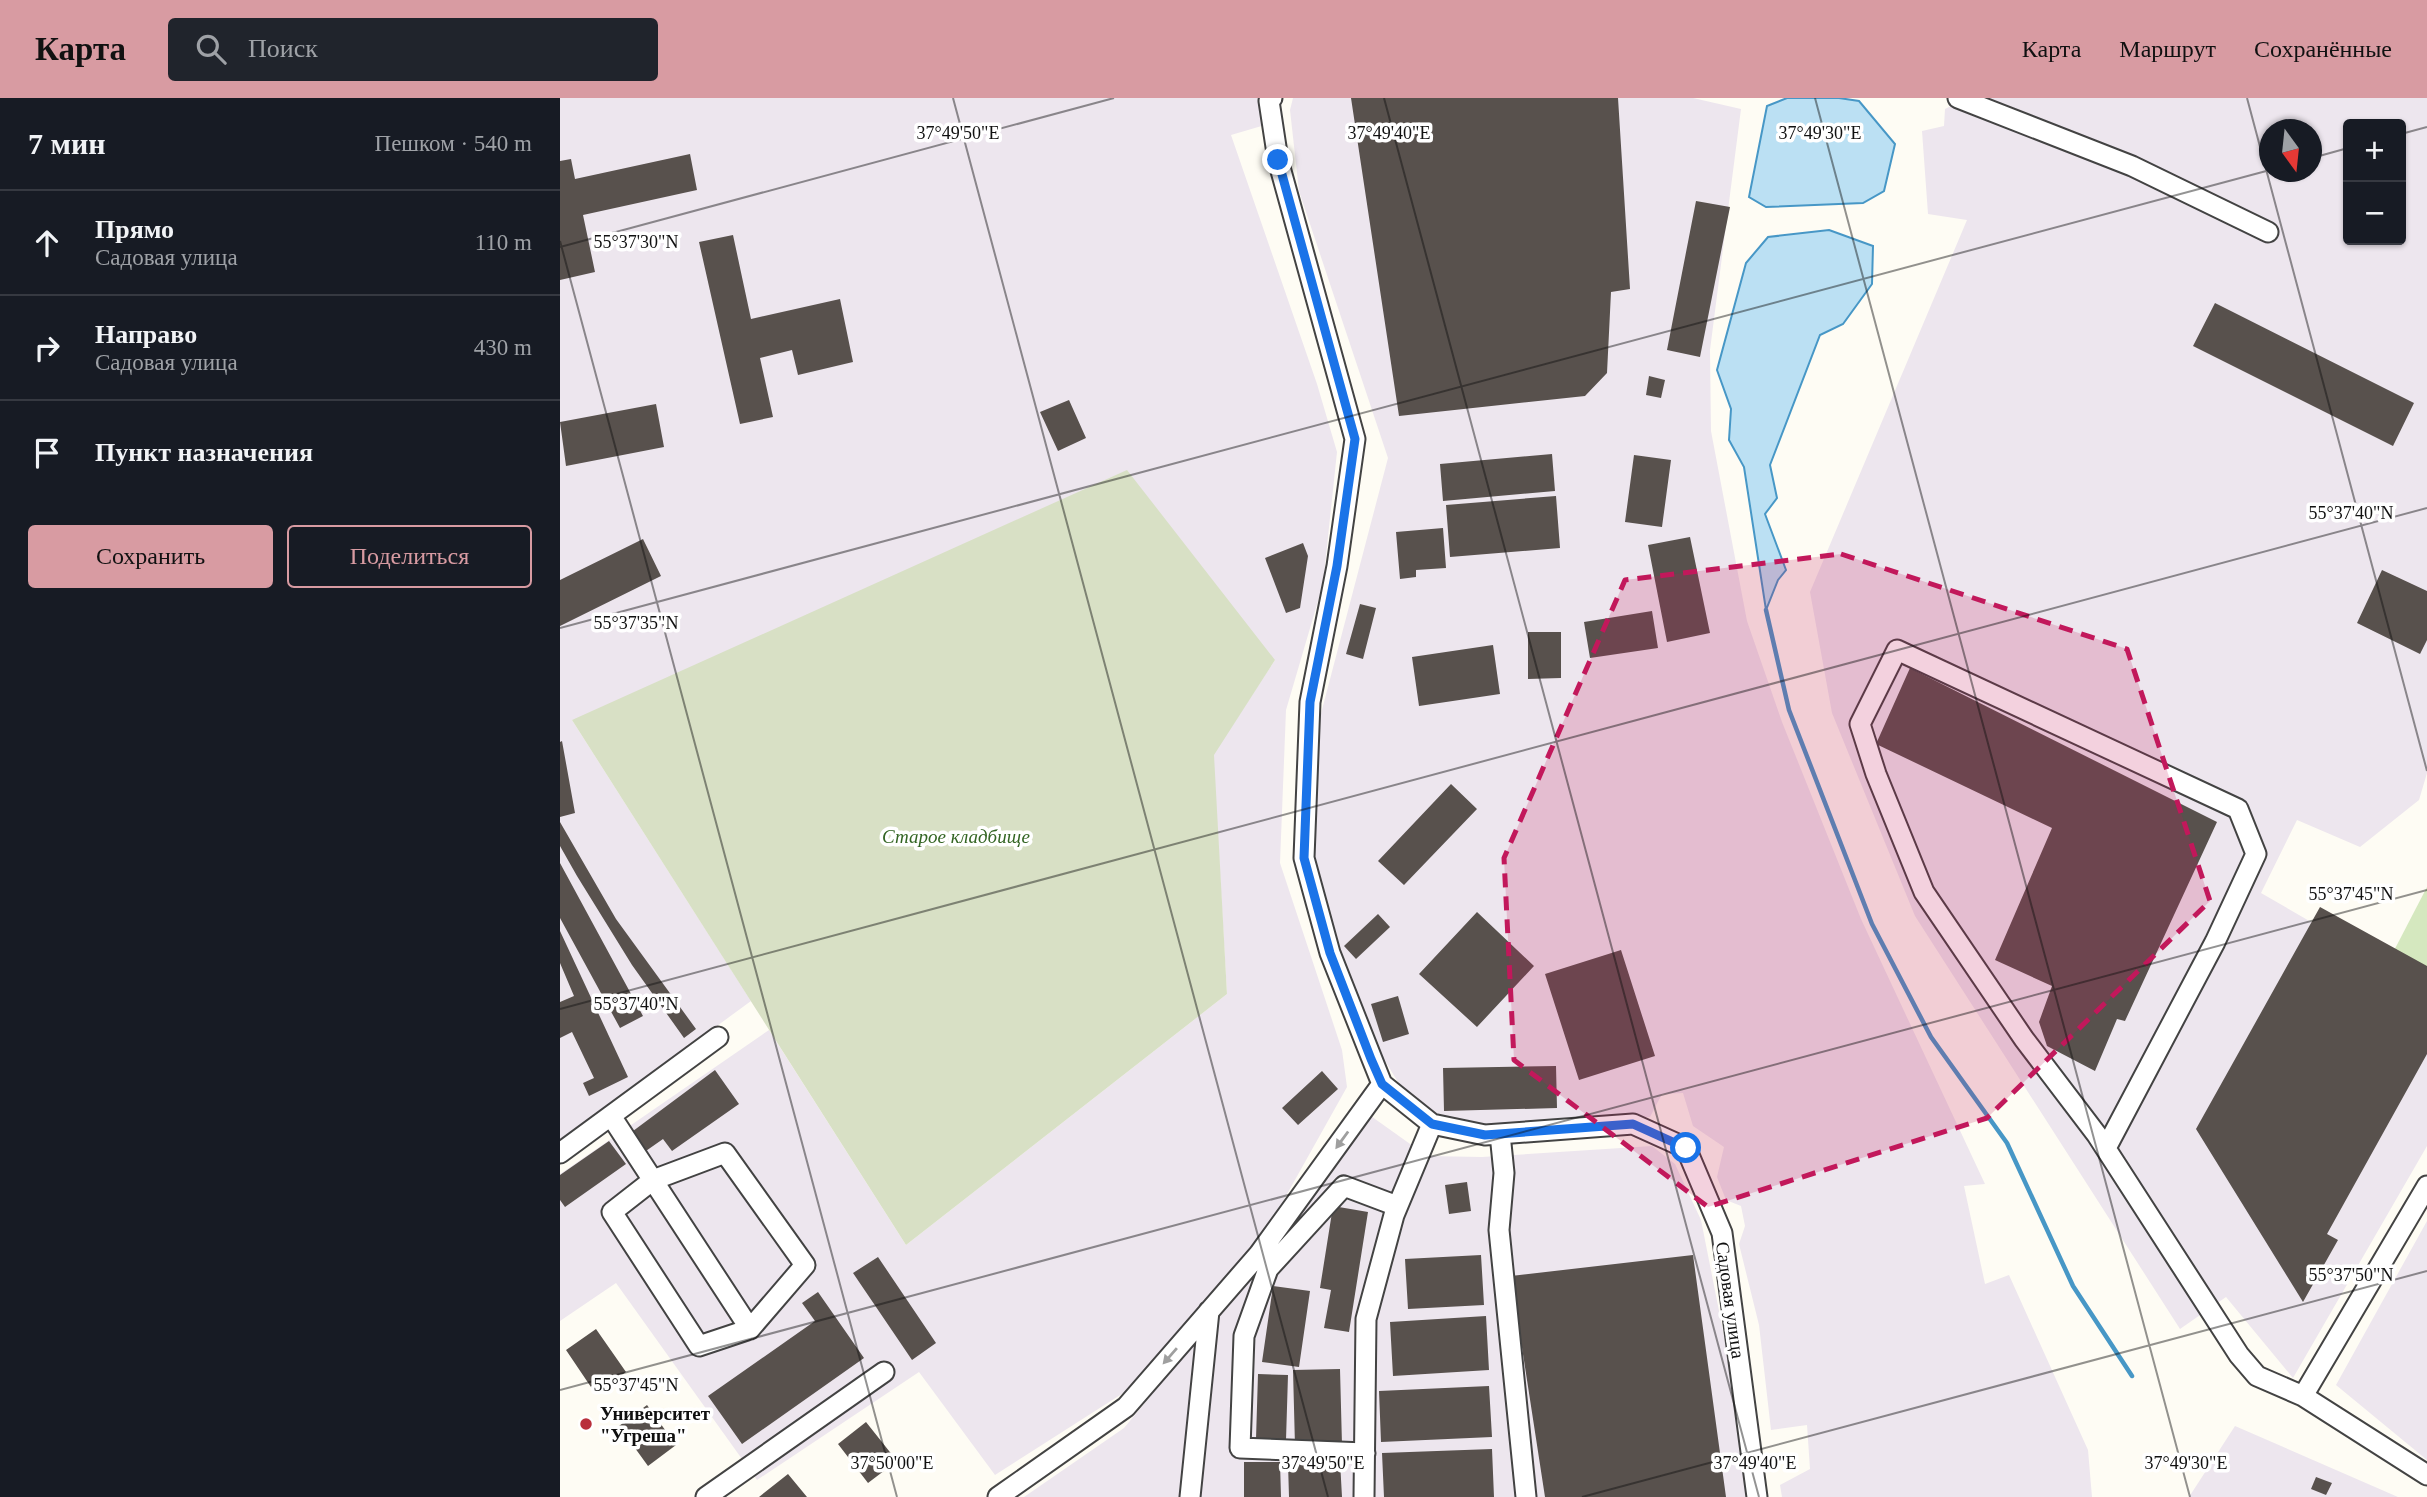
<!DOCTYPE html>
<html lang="ru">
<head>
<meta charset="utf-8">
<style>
  body { margin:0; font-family:Georgia,serif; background:#20242c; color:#f1f3f6 }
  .controls { position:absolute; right:21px; top:21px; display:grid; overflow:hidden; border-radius:7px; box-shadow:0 2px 5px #0004 }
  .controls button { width:63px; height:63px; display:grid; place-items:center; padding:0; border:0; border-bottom:2px solid #363941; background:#171b24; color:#f1f3f6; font:35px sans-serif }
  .compass { position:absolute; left:1699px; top:21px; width:63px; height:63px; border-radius:50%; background:#171b24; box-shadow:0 2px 5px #0004; rotate:165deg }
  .stop { position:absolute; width:21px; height:21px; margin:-16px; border:5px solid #1a73e8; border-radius:50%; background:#fff }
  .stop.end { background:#1a73e8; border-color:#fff; box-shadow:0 2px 7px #0008 }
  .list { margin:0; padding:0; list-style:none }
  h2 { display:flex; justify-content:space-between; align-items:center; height:91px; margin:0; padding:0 28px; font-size:30px }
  h2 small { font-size:23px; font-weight:400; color:#9ea1a6 }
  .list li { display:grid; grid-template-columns:46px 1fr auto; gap:21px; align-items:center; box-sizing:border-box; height:105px; padding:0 28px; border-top:2px solid #363941 }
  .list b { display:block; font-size:26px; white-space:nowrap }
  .list p { margin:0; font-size:23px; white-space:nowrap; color:#9ea1a6 }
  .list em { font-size:23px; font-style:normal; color:#9ea1a6 }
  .actions { display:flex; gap:14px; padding:21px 28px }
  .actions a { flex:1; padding:16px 0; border:2px solid #d89ba2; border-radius:7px; text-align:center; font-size:24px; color:#d89ba2 }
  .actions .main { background:#d89ba2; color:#111 }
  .icon { flex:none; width:38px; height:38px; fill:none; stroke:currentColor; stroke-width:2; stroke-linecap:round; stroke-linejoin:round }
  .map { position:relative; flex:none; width:1867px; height:1399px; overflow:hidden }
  header { display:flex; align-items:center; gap:42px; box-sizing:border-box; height:98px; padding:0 35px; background:#d89ba2; color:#111 }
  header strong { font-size:33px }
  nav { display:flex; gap:38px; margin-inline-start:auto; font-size:24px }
  .search { width:490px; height:63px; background:#20242c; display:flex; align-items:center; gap:18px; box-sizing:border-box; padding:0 24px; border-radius:7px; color:#9ea1a6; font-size:26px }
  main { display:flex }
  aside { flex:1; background:#171b24 }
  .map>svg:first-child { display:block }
  .industrial { fill:#ede6ee; fill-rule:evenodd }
  .green { fill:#d5e8bf }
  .cemetery { fill:#d8e0c5 }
  .water { fill:#bbe0f3; stroke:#4797c6; stroke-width:2 }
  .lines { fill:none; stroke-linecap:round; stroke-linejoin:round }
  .stream { stroke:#4797c6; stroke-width:4.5 }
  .building { fill:#58514d }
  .minor-casing { stroke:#434343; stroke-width:23 }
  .minor { stroke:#fff; stroke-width:19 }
  .oneway { fill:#9f9f9f }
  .route { stroke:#1a73e8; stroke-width:9 }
  .marked { fill:#c2185b; fill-opacity:0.2; stroke:#c2185b; stroke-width:5; stroke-dasharray:14 9; stroke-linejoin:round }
  .ticks { fill:none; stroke:#101010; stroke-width:2; stroke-opacity:0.45 }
  .poi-dot { fill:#b92f3b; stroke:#fff; stroke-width:2.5 }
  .labels { text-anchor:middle; stroke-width:7; stroke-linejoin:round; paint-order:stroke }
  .park-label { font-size:19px; font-style:italic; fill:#336523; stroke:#fff }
  .street-label { font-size:19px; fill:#101010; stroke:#fff }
  .poi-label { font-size:19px; font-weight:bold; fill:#101010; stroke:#fff; text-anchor:start }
  .ticks-label { font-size:18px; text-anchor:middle; fill:#101010; stroke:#fff; stroke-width:7; stroke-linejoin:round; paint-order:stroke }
</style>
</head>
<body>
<header>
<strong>Карта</strong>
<div class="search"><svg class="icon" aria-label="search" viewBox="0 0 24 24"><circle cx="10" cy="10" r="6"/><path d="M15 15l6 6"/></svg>Поиск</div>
<nav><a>Карта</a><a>Маршрут</a><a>Сохранённые</a></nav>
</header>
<main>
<aside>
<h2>7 мин<small>Пешком · 540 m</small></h2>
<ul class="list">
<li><svg class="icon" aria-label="ahead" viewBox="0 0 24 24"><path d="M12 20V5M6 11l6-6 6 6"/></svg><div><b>Прямо</b><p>Садовая улица</p></div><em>110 m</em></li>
<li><svg class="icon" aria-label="right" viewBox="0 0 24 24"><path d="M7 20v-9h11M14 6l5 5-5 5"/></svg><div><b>Направо</b><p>Садовая улица</p></div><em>430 m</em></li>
<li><svg class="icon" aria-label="arrive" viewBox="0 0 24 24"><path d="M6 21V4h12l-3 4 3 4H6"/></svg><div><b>Пункт назначения</b></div></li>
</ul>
<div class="actions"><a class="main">Сохранить</a><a>Поделиться</a></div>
</aside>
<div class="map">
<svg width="1867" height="1399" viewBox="0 0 1867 1399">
  <rect width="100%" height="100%" fill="#fefcf4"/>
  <path class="industrial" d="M0,0H704L705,27L671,37L757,286L777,354L763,486L726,612L720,765L782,952L787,989L694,1155L568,1292L435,1377L359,1274L197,1382L56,1185L0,1223V1076L209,932L346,1147L667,896L653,657L715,562L12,622L191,903L0,1043Z
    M733,0H1133L1181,11L1150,252L1151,333L1187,523L1222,624L1301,821L1425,1086L1404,1088L1425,1186L1449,1177L1528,1352L1532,1399H1222L1220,1387L1250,1371L1247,1327L1211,1332L1199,1227L1179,1146L1185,1128L1181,1108L1166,1102L1157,1079L1164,1049L1133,1028L1123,995L1102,996L1090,1019L898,1038L860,1020L819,953L782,867L749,744L758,627L828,360L739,93L730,12Z
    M1407,0H1867V675L1859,702L1800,749L1737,722L1701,795L1867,891V1048L1733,1280L1666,1199L1620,1231L1355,818L1272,615L1250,494L1407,122L1368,116L1362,33L1384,28L1385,11ZM1788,26H1841V142H1788ZM1710,32H1752V74H1710Z
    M808,1016L867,1058L922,1059L1092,1048L1115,1066L1141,1122L1164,1238L1188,1399H464L564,1330L706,1159L783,1059Z
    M1867,1123V1362L1776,1287Z
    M1675,1328L1838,1399H1629Z"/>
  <path class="green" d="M1867,789V891L1826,868Z"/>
  <path class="cemetery" d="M567,372L715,562L654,657L667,896L346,1147L12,622Z"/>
  <path class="water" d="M1227,0H1279L1299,3L1335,46L1324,93L1303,105L1206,109L1189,99L1207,8Z
    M1269,132L1313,148L1312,186L1283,226L1260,237L1210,367L1217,400L1205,416L1226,472L1218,482L1206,512L1184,369L1169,342L1171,311L1157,272L1186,165L1208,139Z"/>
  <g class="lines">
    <path class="stream" d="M1206,512L1229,612L1312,826L1371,939L1447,1045L1513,1188L1572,1278"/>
  </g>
  <path class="building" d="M791,0H1058L1070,191L1051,194L1047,275L1025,298L839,318Z
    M130,56L137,92L23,117L35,174L0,182V63L11,61L15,81Z
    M1136,103L1170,109L1140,259L1107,252Z
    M173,137L191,221L280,201L293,264L238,277L232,252L200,260L213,319L180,326L139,144Z
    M1655,205L1854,305L1833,348L1633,248Z
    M1089,278L1105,282L1101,300L1086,297Z
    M509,302L526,340L498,353L480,314Z
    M96,306L104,349L6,368L0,324Z
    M992,356L995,393L883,403L880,366Z
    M1074,357L1111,362L1102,429L1065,424Z
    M996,398L1000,450L890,459L886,407Z
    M883,430L886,470L856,472V479L840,481L836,434Z
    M1130,439L1150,535L1107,544L1088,447Z
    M83,441L101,478L0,528V482Z
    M743,445L748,458L740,510L726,515L705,460Z
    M1822,472L1867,493V542L1860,556L1797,525Z
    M800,506L816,510L803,561L786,556Z
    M1092,513L1098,550L1030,560L1024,524Z
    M968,534H1001V580L968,581Z
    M933,547L940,596L859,608L852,559Z
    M1350,570L1657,724L1565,923L1557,921L1535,973L1487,948L1479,924L1492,888L1435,862L1492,730L1316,646Z
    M2,643L15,715L0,719V644Z
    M891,686L917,711L844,787L818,763Z
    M0,724L56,821L136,931L124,940L72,867L17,778L0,748Z
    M0,765L83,918L60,930L0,820Z
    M1760,809L1867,868V956L1767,1136L1778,1142L1743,1204L1636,1031Z
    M917,814L974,868L917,929L859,876Z
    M818,816L830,829L796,861L784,848Z
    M0,833L68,979L29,998L23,985L34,980L12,934L0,940V904L14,898L0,865Z
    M1061,852L1095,958L1019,982L985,876Z
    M838,898L849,936L823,944L811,906Z
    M996,968L997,1010L884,1013L883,970Z
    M155,972L179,1006L112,1053L103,1041L83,1055L69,1036Z
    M762,973L778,991L738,1027L722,1010Z
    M49,1043L66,1066L5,1109L0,1102V1077Z
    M907,1084L911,1113L889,1116L885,1087Z
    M773,1108L808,1114L789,1234L764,1230L771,1192L760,1190Z
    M921,1157L924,1207L848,1211L845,1161Z
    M1133,1157L1166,1399H985L951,1178Z
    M318,1159L376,1245L352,1262L293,1175Z
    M713,1188L750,1193L739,1269L702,1264Z
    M258,1194L304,1260L182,1346L148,1298L255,1223L242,1205Z
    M926,1218L929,1272L833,1278L830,1224Z
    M36,1231L66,1274L35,1295L6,1252Z
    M780,1271L782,1347L735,1348L733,1272Z
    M698,1276L728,1277L726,1342L696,1341Z
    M929,1288L932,1339L821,1344L819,1293Z
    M87,1307L116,1347L88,1368L59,1328Z
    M306,1324L337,1363L308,1385L278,1346Z
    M932,1351L934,1399H824L822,1355Z
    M780,1363L782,1399H729L728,1365Z
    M684,1364H720L721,1399H684Z
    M228,1376L247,1399H199Z
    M1756,1379L1772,1385L1766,1397L1751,1391Z"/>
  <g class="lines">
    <defs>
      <path id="minor" d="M712,0L709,3L718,62L795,341L777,468L750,604L744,760L770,855L812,961L822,986L872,1026L925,1037L1073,1026L1126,1050L1162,1135L1197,1399
        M1398,0L1572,68L1708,134
        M51,1018L190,1231
        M940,1036L944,1075L939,1132L966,1399
        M1546,1050L1655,844L1696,756L1678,711L1337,552L1300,626L1316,676L1364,794L1464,941L1537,1037L1679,1257L1697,1278L1743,1298
        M0,1055L158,939
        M165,1055L245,1167L190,1231L139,1248L52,1114L93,1082Z
        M1867,1088L1743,1298L1867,1377
        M805,1355L680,1350L684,1238L708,1171L784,1088L837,1108
        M146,1399L324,1274
        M438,1399L566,1309L699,1156L822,986
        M630,1399L649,1213
        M804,1399L806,1221L834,1117L872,1026"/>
    </defs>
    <use href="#minor" class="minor-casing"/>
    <use href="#minor" class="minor"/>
  </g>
  <defs><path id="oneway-solid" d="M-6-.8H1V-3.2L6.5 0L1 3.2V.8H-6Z" transform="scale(1.75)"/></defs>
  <g class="oneway">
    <use href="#oneway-solid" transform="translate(782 1042) rotate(126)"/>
    <use href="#oneway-solid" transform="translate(610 1258) rotate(131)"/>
  </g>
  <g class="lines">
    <path class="route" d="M718,62L795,341L777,468L750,604L744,760L770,855L811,961L822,986L872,1026L925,1037L1073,1026L1126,1050"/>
  </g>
  <path class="marked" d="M1281,456L1567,551L1650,803L1427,1020L1148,1109L954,962L944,760L1065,482Z"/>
  <path class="ticks" d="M393,0L768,1399M824,0L1199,1399M1255,0L1630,1399M1687,0L1867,673M1841,36L1867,29M1752,60L1788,50M0,143L337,1399M0,149L554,0M0,530L1710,72M0,911L1867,410M0,1292L1867,792M1022,1399L1867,1173"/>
  <circle class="poi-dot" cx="26" cy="1326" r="7"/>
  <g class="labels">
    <g class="park-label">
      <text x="396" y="745">Старое кладбище</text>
    </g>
    <g class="street-label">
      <text transform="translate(1171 1202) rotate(82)" y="7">Садовая улица</text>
    </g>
    <g class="poi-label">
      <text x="40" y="1322">Университет<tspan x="40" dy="22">"Угреша"</tspan></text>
    </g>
  </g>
  <g class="ticks-label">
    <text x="398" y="41">37°49'50"E</text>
    <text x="829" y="41">37°49'40"E</text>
    <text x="1260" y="41">37°49'30"E</text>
    <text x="76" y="150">55°37'30"N</text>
    <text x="1791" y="421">55°37'40"N</text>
    <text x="76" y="531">55°37'35"N</text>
    <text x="1791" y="802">55°37'45"N</text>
    <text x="76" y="912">55°37'40"N</text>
    <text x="1791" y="1183">55°37'50"N</text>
    <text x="76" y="1293">55°37'45"N</text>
    <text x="332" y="1371">37°50'00"E</text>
    <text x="763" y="1371">37°49'50"E</text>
    <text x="1195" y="1371">37°49'40"E</text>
    <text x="1626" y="1371">37°49'30"E</text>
  </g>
</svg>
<div class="controls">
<button>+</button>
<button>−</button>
</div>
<svg class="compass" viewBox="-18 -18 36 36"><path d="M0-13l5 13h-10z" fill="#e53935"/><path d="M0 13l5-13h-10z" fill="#9ea1a6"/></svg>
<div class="stop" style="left:1126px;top:1050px"></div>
<div class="stop end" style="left:718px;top:62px"></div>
</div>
</main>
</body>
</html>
